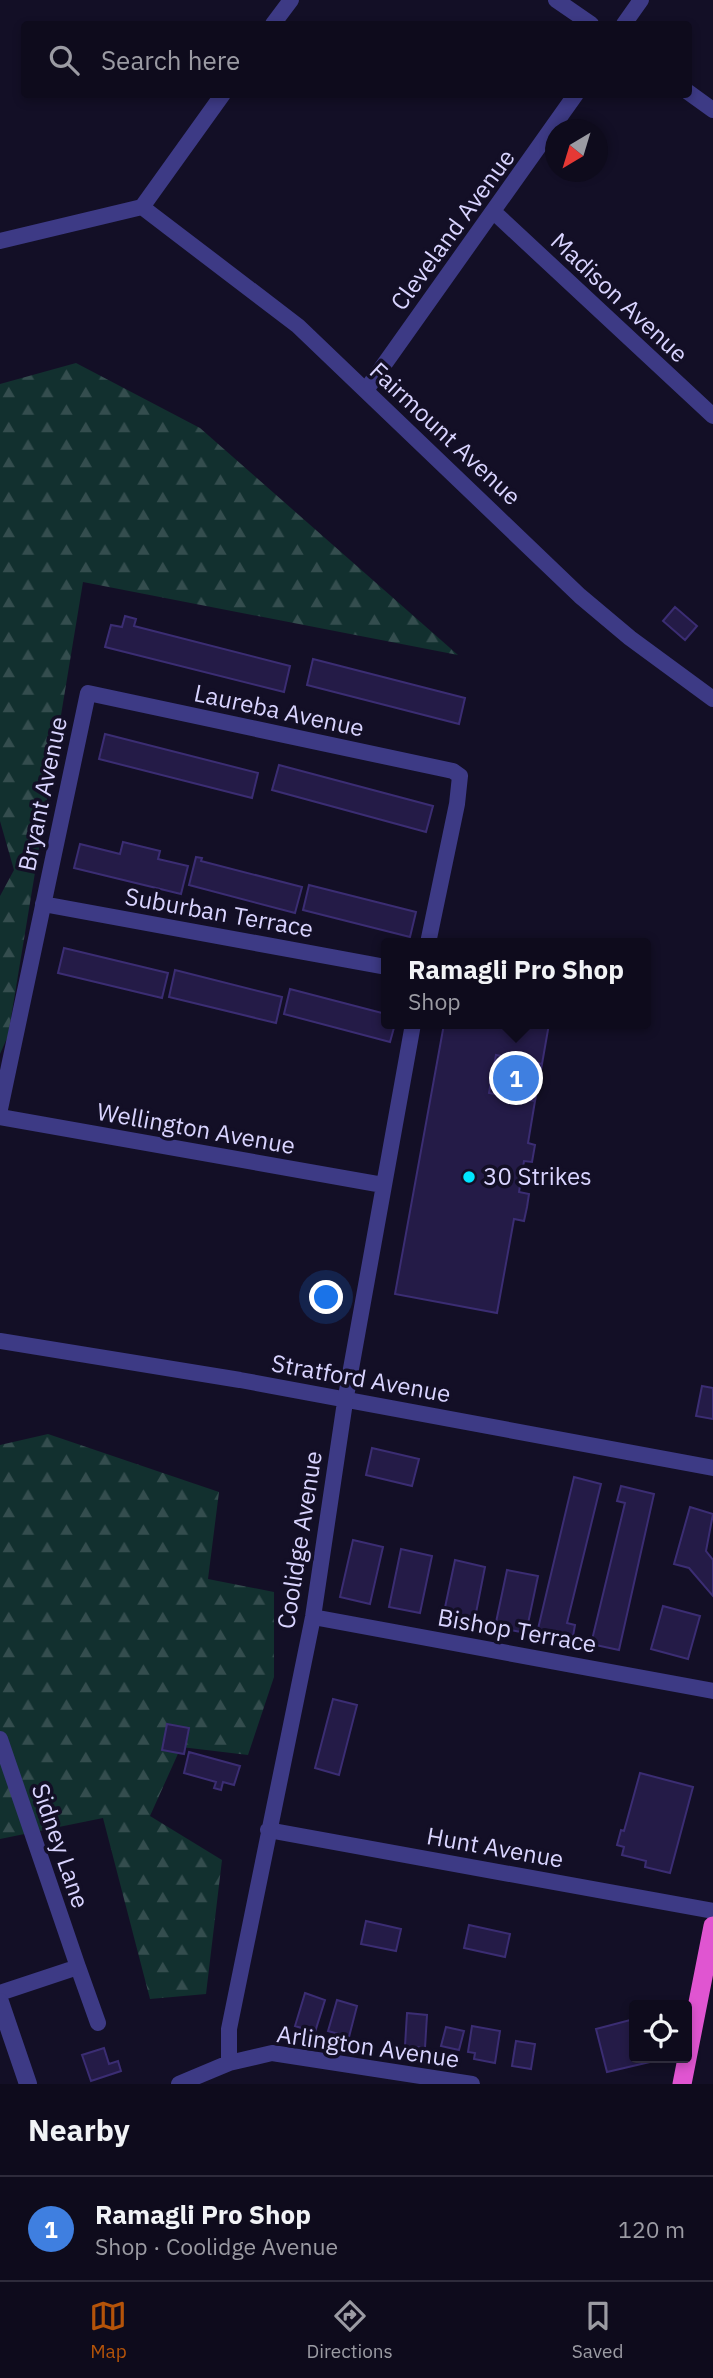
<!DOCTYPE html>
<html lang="en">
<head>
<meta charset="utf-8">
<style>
  body { margin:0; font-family:"IBM Plex Sans",sans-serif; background:#171425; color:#f1f3f6 }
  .controls { position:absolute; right:21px; bottom:21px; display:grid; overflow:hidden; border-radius:7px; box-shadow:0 4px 10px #0003 }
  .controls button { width:63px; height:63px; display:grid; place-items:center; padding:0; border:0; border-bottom:2px solid #2e2b3b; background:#0e0b1c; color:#f1f3f6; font:35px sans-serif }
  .compass { position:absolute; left:545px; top:119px; width:63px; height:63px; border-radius:50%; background:#0e0b1c; box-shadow:0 4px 10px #0003; rotate:218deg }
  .you { position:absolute; left:327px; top:1298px; width:24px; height:24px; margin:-18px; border:5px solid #fff; border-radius:50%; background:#1a73e8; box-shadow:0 0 0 10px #1a73e833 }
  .badge { display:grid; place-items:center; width:46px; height:46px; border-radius:50%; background:#b45309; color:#fff; font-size:23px; font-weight:700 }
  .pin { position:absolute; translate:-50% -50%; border:4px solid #fff; box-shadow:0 2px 7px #0006 }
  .popup { position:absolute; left:381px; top:938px; width:270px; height:91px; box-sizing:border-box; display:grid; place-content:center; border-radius:7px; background:#0e0b1c; filter:drop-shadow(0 2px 5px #0005); font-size:23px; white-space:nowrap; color:#9b9ba3 }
  .popup b { font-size:26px; color:#f1f3f6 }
  .popup::after { content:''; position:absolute; left:50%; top:100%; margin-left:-14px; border:14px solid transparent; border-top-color:#0e0b1c }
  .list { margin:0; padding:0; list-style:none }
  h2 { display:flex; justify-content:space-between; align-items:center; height:91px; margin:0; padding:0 28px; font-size:30px }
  h2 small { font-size:23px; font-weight:400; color:#9b9ba3 }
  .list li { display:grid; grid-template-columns:46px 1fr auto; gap:21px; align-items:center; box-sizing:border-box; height:105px; padding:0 28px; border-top:2px solid #2e2b3b }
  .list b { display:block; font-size:26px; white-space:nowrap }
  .list p { margin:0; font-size:23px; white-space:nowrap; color:#9b9ba3 }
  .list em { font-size:23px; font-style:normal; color:#9b9ba3 }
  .icon { flex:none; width:38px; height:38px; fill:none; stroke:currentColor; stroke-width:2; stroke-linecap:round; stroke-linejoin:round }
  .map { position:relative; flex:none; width:713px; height:2084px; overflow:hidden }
  .search { position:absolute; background:#0e0b1c; box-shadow:0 4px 10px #0003; left:21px; right:21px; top:21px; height:77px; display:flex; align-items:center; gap:18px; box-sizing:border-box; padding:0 24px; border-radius:7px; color:#9b9ba3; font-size:26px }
  .sheet { height:196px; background:#0e0b1c }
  nav { display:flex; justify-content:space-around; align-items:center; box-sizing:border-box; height:98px; border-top:2px solid #2e2b3b; background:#0e0b1c; font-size:19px; color:#9b9ba3 }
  nav a { display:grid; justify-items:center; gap:4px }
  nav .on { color:#b45309 }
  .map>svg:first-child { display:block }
  .forest { fill:url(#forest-firs) }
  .building { fill:#241b47; stroke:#3b2d73; stroke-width:2 }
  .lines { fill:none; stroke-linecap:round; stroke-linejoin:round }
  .minor { stroke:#3d3a85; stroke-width:16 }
  .tertiary { stroke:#3d3a85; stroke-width:18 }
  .trunk { stroke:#e055d1; stroke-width:19 }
  .poi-dot { fill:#00e5ff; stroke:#130f26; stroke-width:2.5 }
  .labels { text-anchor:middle; stroke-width:7; stroke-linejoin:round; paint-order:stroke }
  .street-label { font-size:24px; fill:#d9d4ff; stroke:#130f26 }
  .poi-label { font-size:24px; fill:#d9d4ff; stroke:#130f26; text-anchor:start }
</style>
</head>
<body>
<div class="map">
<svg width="713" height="2084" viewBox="0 0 713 2084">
  <defs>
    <pattern id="forest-firs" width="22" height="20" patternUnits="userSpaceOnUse" patternTransform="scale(1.75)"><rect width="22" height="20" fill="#12302f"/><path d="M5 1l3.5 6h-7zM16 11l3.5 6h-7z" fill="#344d4e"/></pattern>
  </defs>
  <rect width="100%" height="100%" fill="#130f26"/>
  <path class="forest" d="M76,363L200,428L458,655L83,582L8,1036L0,1054V896L14,870L0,821V384Z
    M48,1434L219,1492L208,1579L274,1592V1677L248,1755L181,1747L150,1816L222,1860L206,1994L150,1999L103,1818L0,1839V1445Z"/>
  <path class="building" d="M675,607L697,626L685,640L663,621Z
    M125,616L136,619L134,626L290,666L284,692L105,647L111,625L122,627Z
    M313,659L465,698L459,724L307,685Z
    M105,734L258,773L252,798L99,759Z
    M279,765L433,806L426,832L272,790Z
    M123,842L160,851L158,859L188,866L181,894L74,868L80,844L120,854Z
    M196,857L202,858L201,861L302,887L295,913L189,885Z
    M309,885L416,912L410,937L303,910Z
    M64,948L168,973L162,998L58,973Z
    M175,970L282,997L276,1023L169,997Z
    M290,989L386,1014V1024H395L390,1042L284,1014Z
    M444,1024H549L542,1064L496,1055L489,1093L535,1101L528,1143L535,1145L532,1162L524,1161L519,1192L529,1194L527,1207L524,1221L514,1219L497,1313L395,1294Z
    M496,1055L542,1064L535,1101L489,1093Z
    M702,1386L713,1388V1419L696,1416Z
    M372,1448L419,1459L412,1486L366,1475Z
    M574,1477L601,1484L567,1623L575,1625L572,1642L537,1633Z
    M621,1486L654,1494L619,1650L591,1644L625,1503L617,1501Z
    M690,1507L713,1514L706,1551L713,1560V1596L689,1568L674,1564Z
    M353,1540L383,1547L370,1604L340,1597Z
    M401,1549L432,1556L420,1613L389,1607Z
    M455,1560L485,1567L474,1623L443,1617Z
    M507,1570L538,1576L526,1633L495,1627Z
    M663,1606L700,1616L688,1659L651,1649Z
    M333,1699L357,1705L339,1775L315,1768Z
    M167,1724L189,1728L184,1754L162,1750Z
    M189,1752L240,1766L234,1785L223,1782L221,1790L214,1788L216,1782L184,1773Z
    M640,1773L693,1787L670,1873L645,1867L646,1861L622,1855L624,1847L617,1845L621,1830L624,1831Z
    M366,1921L401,1929L396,1951L361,1944Z
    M469,1925L510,1934L505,1957L464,1948Z
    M305,1993L325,2000L315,2032L295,2026Z
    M337,2000L357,2006L349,2037L328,2031Z
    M407,2013L427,2015L425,2048L405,2046Z
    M634,2019V2058H649L650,2062L607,2072L596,2029Z
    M472,2026L500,2031L495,2063L474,2059L475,2053L468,2052Z
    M446,2027L464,2031L459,2050L441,2046Z
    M516,2041L535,2044L531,2069L512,2066Z
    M104,2048L109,2064L118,2061L121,2071L91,2081L82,2055Z"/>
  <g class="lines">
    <path class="minor" d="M556,0L591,24
      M273,24L291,0
      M624,24L641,0
      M688,92L713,110
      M142,207L298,326L580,596L630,638L713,699
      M495,213L713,416
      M0,241L142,207L223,94
      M366,390L576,94
      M43,904L386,967
      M0,1109L88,693L453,771L460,776L457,804L428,943
      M0,1117L383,1185
      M0,1341L240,1380L713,1468
      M313,1617L713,1691
      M0,1739L78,1967L0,1993
      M268,1830L713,1911
      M78,1967L98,2023
      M229,2063V2029L313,1617L345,1402L413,1024
      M179,2084L229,2063L272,2053L472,2084"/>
    <path class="tertiary" d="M0,2002L28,2084"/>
    <path class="trunk" d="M682,2084L713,1926"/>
  </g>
  <circle class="poi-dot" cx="469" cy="1177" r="7"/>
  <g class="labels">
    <g class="street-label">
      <text transform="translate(453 230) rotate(-54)" y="8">Cleveland Avenue</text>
      <text transform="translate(619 298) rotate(43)" y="8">Madison Avenue</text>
      <text transform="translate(445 434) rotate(43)" y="8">Fairmount Avenue</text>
      <text transform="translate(279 711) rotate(12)" y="8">Laureba Avenue</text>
      <text transform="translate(43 794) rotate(-78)" y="8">Bryant Avenue</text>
      <text transform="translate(219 913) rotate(10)" y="8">Suburban Terrace</text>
      <text transform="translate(196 1129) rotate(10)" y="8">Wellington Avenue</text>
      <text transform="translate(361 1379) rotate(10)" y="8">Stratford Avenue</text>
      <text transform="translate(300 1540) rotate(-81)" y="8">Coolidge Avenue</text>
      <text transform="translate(517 1631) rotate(10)" y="8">Bishop Terrace</text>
      <text transform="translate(60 1846) rotate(71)" y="8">Sidney Lane</text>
      <text transform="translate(495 1848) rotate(10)" y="8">Hunt Avenue</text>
      <text transform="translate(368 2047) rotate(8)" y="8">Arlington Avenue</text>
    </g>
    <g class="poi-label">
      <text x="483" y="1185">30 Strikes</text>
    </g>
  </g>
</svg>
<div class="controls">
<button><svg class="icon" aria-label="locate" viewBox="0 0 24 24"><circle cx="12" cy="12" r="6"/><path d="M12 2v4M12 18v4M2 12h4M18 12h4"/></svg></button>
</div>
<svg class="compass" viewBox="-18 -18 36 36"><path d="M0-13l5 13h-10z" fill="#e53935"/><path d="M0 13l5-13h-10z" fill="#9b9ba3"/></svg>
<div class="you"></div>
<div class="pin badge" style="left:516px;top:1078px;background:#3f7fe0">1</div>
<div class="popup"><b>Ramagli Pro Shop</b>Shop</div>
<div class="search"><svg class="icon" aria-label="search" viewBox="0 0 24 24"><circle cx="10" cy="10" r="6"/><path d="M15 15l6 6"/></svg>Search here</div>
</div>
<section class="sheet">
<h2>Nearby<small></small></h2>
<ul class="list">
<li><span class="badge" style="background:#3f7fe0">1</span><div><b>Ramagli Pro Shop</b><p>Shop · Coolidge Avenue</p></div><em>120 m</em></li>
</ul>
</section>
<nav>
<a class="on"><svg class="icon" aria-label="map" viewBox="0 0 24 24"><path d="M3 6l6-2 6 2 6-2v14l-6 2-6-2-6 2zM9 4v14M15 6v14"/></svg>Map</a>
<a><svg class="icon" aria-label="directions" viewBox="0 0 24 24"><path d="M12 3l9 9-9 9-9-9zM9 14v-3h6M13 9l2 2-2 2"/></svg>Directions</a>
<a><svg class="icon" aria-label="saved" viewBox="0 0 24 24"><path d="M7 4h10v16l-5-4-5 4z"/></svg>Saved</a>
</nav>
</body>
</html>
